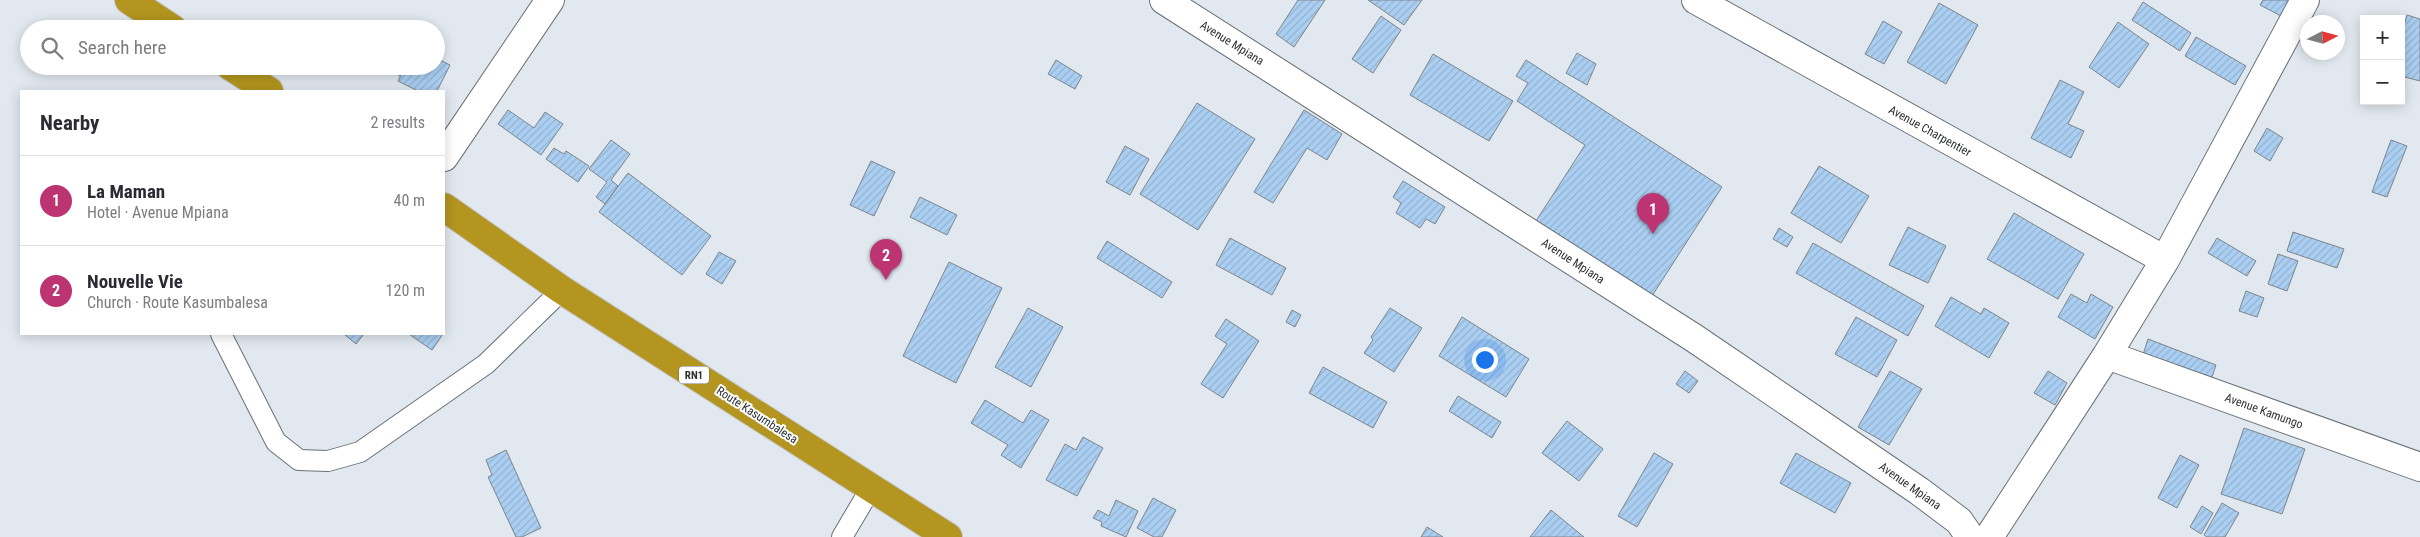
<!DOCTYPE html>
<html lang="en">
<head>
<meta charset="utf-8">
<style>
  body { margin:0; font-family:"Roboto Condensed",sans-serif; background:#f2f2f3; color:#2b2b33 }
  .controls { position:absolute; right:15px; top:15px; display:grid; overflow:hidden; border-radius:0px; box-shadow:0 2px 12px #0003 }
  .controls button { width:45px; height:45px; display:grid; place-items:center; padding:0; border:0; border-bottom:1px solid #e1e1e2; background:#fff; color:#2b2b33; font:25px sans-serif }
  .compass { position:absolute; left:2300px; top:15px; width:45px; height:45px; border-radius:50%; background:#fff; box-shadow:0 2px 12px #0003; rotate:84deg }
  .you { position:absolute; left:1484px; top:359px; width:18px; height:18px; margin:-12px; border:4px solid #fff; border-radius:50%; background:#1a73e8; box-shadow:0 0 0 8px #1a73e833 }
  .badge { display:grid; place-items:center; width:32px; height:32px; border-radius:50%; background:#bc3472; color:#fff; font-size:16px; font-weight:700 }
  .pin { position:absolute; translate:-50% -41px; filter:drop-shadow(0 1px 2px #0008) }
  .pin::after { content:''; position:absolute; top:26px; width:18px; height:15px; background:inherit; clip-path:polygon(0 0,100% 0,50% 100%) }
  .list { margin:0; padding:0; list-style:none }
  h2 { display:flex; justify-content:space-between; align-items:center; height:65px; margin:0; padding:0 20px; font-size:21px }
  h2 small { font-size:16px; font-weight:400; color:#7c7c81 }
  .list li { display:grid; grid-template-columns:32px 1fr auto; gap:15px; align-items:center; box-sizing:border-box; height:90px; padding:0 20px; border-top:1px solid #e1e1e2 }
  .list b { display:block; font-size:19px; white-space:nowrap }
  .list p { margin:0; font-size:16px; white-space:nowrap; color:#7c7c81 }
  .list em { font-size:16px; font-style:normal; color:#7c7c81 }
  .icon { flex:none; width:28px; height:28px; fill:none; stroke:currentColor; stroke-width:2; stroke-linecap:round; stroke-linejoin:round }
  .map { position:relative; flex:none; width:2420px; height:537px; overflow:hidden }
  .search { position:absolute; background:#fff; box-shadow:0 2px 12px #0003; left:20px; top:20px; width:425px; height:55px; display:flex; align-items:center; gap:12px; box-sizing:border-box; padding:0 18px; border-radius:28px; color:#7c7c81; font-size:19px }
  .panel { position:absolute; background:#fff; box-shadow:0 2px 12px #0003; left:20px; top:90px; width:425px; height:245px; border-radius:0px }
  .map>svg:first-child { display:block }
  .building { fill:url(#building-hatch); stroke:#7e848a }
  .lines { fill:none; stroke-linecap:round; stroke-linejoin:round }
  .lane-casing { stroke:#6a7076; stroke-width:22 }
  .street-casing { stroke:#6a7076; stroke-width:30 }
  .highway-casing { stroke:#c4c5c6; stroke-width:30 }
  .lane { stroke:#fff; stroke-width:20 }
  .street { stroke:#fff; stroke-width:28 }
  .highway { stroke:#b3951f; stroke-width:28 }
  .labels { text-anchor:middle; stroke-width:4; stroke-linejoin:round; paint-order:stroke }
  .shield { fill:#fff; stroke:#6c6e70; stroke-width:1 }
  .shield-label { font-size:11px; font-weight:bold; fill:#2d3032 }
  .street-label { font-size:12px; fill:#2d3032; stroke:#fff }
</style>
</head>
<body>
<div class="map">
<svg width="2420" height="537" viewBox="0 0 2420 537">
  <defs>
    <pattern id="building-hatch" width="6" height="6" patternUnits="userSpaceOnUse" patternTransform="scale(1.25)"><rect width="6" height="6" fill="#abcff2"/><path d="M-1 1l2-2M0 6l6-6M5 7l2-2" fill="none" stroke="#93b2d0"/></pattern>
  </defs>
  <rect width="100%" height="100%" fill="#e1e8ef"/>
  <path class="building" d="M1298,0H1325L1294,47L1276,34Z
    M1368,0H1422L1404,25Z
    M2263,0H2290L2281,16L2260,5Z
    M2143,2L2191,33L2180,51L2132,20Z
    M1939,3L1978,25L1946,84L1907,62Z
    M2407,15L2420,19V81L2401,76V36Z
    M1381,16L1401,30L1373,73L1352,59Z
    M1883,21L1902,32L1884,64L1865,54Z
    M2118,22L2149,44L2119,88L2089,67Z
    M2196,37L2246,66L2235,85L2185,56Z
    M1577,53L1596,64L1587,85L1566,73Z
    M1433,54L1513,101L1489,141L1410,95Z
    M436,58L450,65L437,91H418L398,81L405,67L416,72L418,67L425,70L427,66H436Z
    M1056,60L1082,76L1075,89L1048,74Z
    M1526,60L1722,187L1652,296L1536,221L1585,145L1517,101L1528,83L1516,76Z
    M382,66H405L400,76Z
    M2060,80L2084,92L2068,124L2084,131L2071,158L2031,138Z
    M1197,103L1255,139L1198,230L1140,194Z
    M508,110L534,128L545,112L563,124L541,155L498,124Z
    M1304,110L1342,134L1327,160L1307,148L1273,203L1254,192Z
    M2267,128L2283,138L2270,161L2254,151Z
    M611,140L630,154L611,180L618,186L605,204L596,197L607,182L589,169Z
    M2391,140L2407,146L2387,197L2372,192Z
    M1125,146L1149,159L1130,195L1106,182Z
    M554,148L564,154L566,151L589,166L578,182L546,159Z
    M871,161L895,172L874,216L850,205Z
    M1819,166L1869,196L1841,243L1791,213Z
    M628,173L711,236L682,275L599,212Z
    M1403,181L1445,207L1435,224L1426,219L1420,228L1396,213L1401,203L1393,197Z
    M920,197L957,215L947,235L910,217Z
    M2014,213L2084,254L2058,299L1987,259Z
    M1908,227L1946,246L1928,283L1889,265Z
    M1779,228L1793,237L1787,247L1773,239Z
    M2293,232L2344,249L2337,268L2287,251Z
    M1230,238L1286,268L1272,295L1216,265Z
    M2217,238L2256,261L2247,276L2208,253Z
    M1107,241L1172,282L1162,298L1097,258Z
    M1813,243L1924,306L1908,336L1796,273Z
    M719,252L736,261L722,284L706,274Z
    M2278,254L2298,261L2287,291L2268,284Z
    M949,262L1002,288L956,383L903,356Z
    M2246,291L2264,298L2257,317L2239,311Z
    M2071,294L2087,303L2091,294L2113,307L2095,339L2058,317Z
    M1951,297L1981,314L1984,308L2009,323L1989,358L1935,326Z
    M1028,308L1063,327L1031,387L995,367Z
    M1390,308L1422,328L1394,372L1364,353L1373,340L1371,337Z
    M1292,310L1301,315L1295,327L1286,322Z
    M1462,317L1529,359L1506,397L1439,356Z
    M1856,317L1897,340L1877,377L1835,354Z
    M1226,319L1259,341L1223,398L1201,384L1227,344L1215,336Z
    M344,334H364L356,344Z
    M409,334H443L432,350Z
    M2148,339L2216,365L2210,383L2142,358Z
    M1323,367L1387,402L1373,428L1309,393Z
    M1685,371L1698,381L1689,393L1676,384Z
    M1890,371L1922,389L1889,445L1858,427Z
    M2048,371L2067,383L2055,405L2034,393Z
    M1458,396L1501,422L1492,438L1449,411Z
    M985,400L1023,423L1031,410L1049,420L1021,468L1001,455L1008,445L971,423Z
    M1567,421L1603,449L1579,481L1542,453Z
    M2244,428L2305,449L2282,514L2221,494Z
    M1083,437L1103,448L1077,496L1046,480L1065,444L1076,450Z
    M506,450L541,528L522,537H516L488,477L492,475L486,460Z
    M1654,453L1673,464L1637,527L1618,516Z
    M1796,453L1851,483L1835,513L1780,483Z
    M2180,455L2199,465L2177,508L2158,498Z
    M1153,498L1176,510L1162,537H1154L1137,528Z
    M1116,500L1138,511L1126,537L1101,526L1102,522L1093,518L1098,510L1109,516Z
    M2222,503L2239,513L2225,537H2207L2204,535Z
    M2202,506L2213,513L2201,534L2190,527Z
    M1551,510L1584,537H1530Z
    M1427,527L1443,537H1421Z"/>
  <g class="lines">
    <defs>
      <path id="lane" d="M221,334L276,442L299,460L328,461L360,452L486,364L562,290
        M842,537L871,488"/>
      <path id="street" d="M1164,0L1694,338L1919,491L1959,521L1970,537
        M1696,0L2165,260
        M444,157L550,0
        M2107,355L2420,467
        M1989,537L2107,355L2165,260L2305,0"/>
      <path id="highway" d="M129,0L173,29
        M230,66L269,91
        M444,207L562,290L948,537"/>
    </defs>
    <use href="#lane" class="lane-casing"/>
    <use href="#street" class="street-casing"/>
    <use href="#highway" class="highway-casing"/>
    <use href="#lane" class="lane"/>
    <use href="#street" class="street"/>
    <use href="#highway" class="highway"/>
  </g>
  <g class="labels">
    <rect class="shield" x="679" y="366.5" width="30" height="17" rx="4"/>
    <g class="shield-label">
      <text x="694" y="379">RN1</text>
    </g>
    <g class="street-label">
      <text transform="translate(1232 43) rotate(32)" y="4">Avenue Mpiana</text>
      <text transform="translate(1930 131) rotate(29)" y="4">Avenue Charpentier</text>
      <text transform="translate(1573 261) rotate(33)" y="4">Avenue Mpiana</text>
      <text transform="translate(2264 411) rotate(20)" y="4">Avenue Kamungo</text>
      <text transform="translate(757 415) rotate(33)" y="4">Route Kasumbalesa</text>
      <text transform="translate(1910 486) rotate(35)" y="4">Avenue Mpiana</text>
    </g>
  </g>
</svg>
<div class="controls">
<button>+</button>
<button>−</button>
</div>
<svg class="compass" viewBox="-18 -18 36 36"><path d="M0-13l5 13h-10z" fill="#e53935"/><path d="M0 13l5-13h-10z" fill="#7c7c81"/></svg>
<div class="you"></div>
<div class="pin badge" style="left:1653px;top:234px">1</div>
<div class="pin badge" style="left:886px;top:280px">2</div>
<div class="search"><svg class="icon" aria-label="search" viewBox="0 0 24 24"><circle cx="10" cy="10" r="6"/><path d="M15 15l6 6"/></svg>Search here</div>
<section class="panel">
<h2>Nearby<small>2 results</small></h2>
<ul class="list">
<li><span class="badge">1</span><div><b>La Maman</b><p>Hotel · Avenue Mpiana</p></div><em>40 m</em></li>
<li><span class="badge">2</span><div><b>Nouvelle Vie</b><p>Church · Route Kasumbalesa</p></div><em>120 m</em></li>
</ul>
</section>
</div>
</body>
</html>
